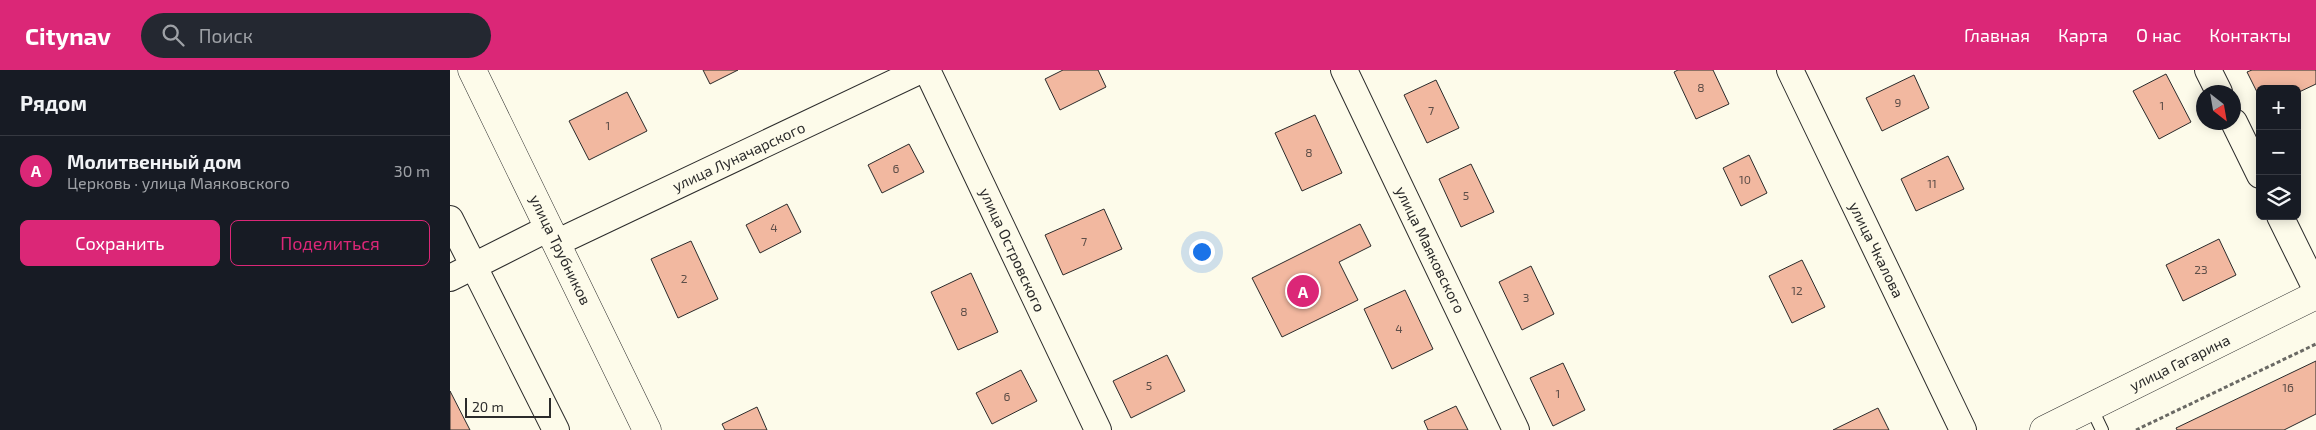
<!DOCTYPE html>
<html lang="ru">
<head>
<meta charset="utf-8">
<style>
  body { margin:0; font-family:"Exo 2",sans-serif; background:#242831; color:#f1f3f6 }
  .controls { position:absolute; right:15px; top:15px; display:grid; overflow:hidden; border-radius:8px; box-shadow:0 2px 12px #0003 }
  .controls button { width:45px; height:45px; display:grid; place-items:center; padding:0; border:0; border-bottom:1px solid #363941; background:#171b24; color:#f1f3f6; font:25px sans-serif }
  .compass { position:absolute; left:1746px; top:15px; width:45px; height:45px; border-radius:50%; background:#171b24; box-shadow:0 2px 12px #0003; rotate:149deg }
  .scale { position:absolute; left:15px; bottom:12px; width:86px; box-sizing:border-box; padding-left:5px; border:2px solid #2b2b2b; border-top:0; font-size:14px; line-height:18px; white-space:nowrap; color:#2b2b2b; -webkit-text-stroke:4px #fdfbea; paint-order:stroke }
  .you { position:absolute; left:751px; top:181px; width:18px; height:18px; margin:-12px; border:4px solid #fff; border-radius:50%; background:#1a73e8; box-shadow:0 0 0 8px #1a73e833 }
  .badge { display:grid; place-items:center; width:32px; height:32px; border-radius:50%; background:#db2777; color:#fff; font-size:16px; font-weight:700 }
  .pin { position:absolute; translate:-50% -50%; border:2px solid #fff; box-shadow:0 1px 5px #0006 }
  .list { margin:0; padding:0; list-style:none }
  h2 { display:flex; justify-content:space-between; align-items:center; height:65px; margin:0; padding:0 20px; font-size:21px }
  h2 small { font-size:16px; font-weight:400; color:#9ea1a6 }
  .list li { display:grid; grid-template-columns:32px 1fr auto; gap:15px; align-items:center; box-sizing:border-box; height:70px; padding:0 20px; border-top:1px solid #363941 }
  .list b { display:block; font-size:19px; white-space:nowrap }
  .list p { margin:0; font-size:16px; white-space:nowrap; color:#9ea1a6 }
  .list em { font-size:16px; font-style:normal; color:#9ea1a6 }
  .actions { display:flex; gap:10px; padding:15px 20px }
  .actions a { flex:1; padding:11px 0; border:1px solid #db2777; border-radius:8px; text-align:center; font-size:18px; color:#db2777 }
  .actions .main { background:#db2777; color:#fff }
  .icon { flex:none; width:28px; height:28px; fill:none; stroke:currentColor; stroke-width:2; stroke-linecap:round; stroke-linejoin:round }
  .map { position:relative; flex:none; width:1866px; height:360px; overflow:hidden }
  header { display:flex; align-items:center; gap:30px; box-sizing:border-box; height:70px; padding:0 25px; background:#db2777; color:#fff }
  header strong { font-size:24px }
  nav { display:flex; gap:28px; margin-inline-start:auto; font-size:18px }
  .search { width:350px; height:45px; background:#242831; display:flex; align-items:center; gap:12px; box-sizing:border-box; padding:0 18px; border-radius:28px; color:#9ea1a6; font-size:19px }
  main { display:flex }
  aside { flex:1; background:#171b24 }
  .map>svg:first-child { display:block }
  .building { fill:#f2b8a0; stroke:#2b2b2b }
  .lines { fill:none; stroke-linecap:round; stroke-linejoin:round }
  .lane-casing { stroke:#2b2b2b; stroke-width:14 }
  .street-casing { stroke:#2b2b2b; stroke-width:28 }
  .secondary-casing { stroke:#2b2b2b; stroke-width:29 }
  .path { stroke:#6a6964; stroke-width:3; stroke-dasharray:4 2.5; stroke-linecap:butt }
  .lane { stroke:#fdfbea; stroke-width:12 }
  .street { stroke:#fdfbea; stroke-width:26 }
  .secondary { stroke:#fdfbea; stroke-width:28 }
  .labels { text-anchor:middle; stroke-width:4; stroke-linejoin:round; paint-order:stroke }
  .number-label { font-size:12px; fill:#5d4e48 }
  .street-label { font-size:15px; fill:#2b2b2b; stroke:#fdfbea }
</style>
</head>
<body>
<header>
<strong>Citynav</strong>
<div class="search"><svg class="icon" aria-label="search" viewBox="0 0 24 24"><circle cx="10" cy="10" r="6"/><path d="M15 15l6 6"/></svg>Поиск</div>
<nav><a>Главная</a><a>Карта</a><a>О нас</a><a>Контакты</a></nav>
</header>
<main>
<aside>
<h2>Рядом<small></small></h2>
<ul class="list">
<li><span class="badge">A</span><div><b>Молитвенный дом</b><p>Церковь · улица Маяковского</p></div><em>30 m</em></li>
</ul>
<div class="actions"><a class="main">Сохранить</a><a>Поделиться</a></div>
</aside>
<div class="map">
<svg width="1866" height="360" viewBox="0 0 1866 360">
  <rect width="100%" height="100%" fill="#fdfbea"/>
  <path class="building" d="M253,0H288L260,14Z
    M613,0H648L656,17L610,40L595,9Z
    M1228,0H1263L1279,34L1246,49L1224,2Z
    M1802,0H1866V14L1847,23V19H1810V28L1797,2Z
    M1716,4L1741,52L1709,69L1683,21Z
    M1464,5L1479,38L1432,61L1416,28Z
    M986,10L1009,58L977,73L954,25Z
    M177,22L197,61L139,90L119,51Z
    M865,45L892,103L852,121L825,63Z
    M459,74L474,102L432,123L418,95Z
    M1299,85L1317,123L1291,136L1273,98Z
    M1498,86L1514,119L1466,141L1451,109Z
    M1021,94L1044,142L1011,157L989,109Z
    M337,134L351,162L310,183L296,155Z
    M654,139L672,179L613,205L595,165Z
    M910,154L921,176L889,192L908,230L832,267L802,208Z
    M1769,169L1786,205L1733,231L1716,195Z
    M241,171L268,229L228,248L201,189Z
    M1352,190L1375,237L1342,253L1319,206Z
    M1081,196L1104,244L1072,260L1049,212Z
    M521,203L548,262L508,280L481,222Z
    M955,220L983,279L942,299L914,239Z
    M717,285L735,321L681,348L663,311Z
    M1866,291V344L1834,360H1727L1726,358Z
    M1113,293L1135,340L1103,356L1080,308Z
    M571,300L587,331L542,354L526,323Z
    M0,321L20,360H0Z
    M1006,336L1018,360H978L974,351Z
    M307,337L317,360H275L272,354Z
    M1428,338L1439,360H1383Z"/>
  <g class="lines">
    <defs>
      <path id="lane" d="M1641,337L1652,360"/>
      <path id="street" d="M477,0L648,360
        M894,0L1066,360
        M1340,0L1513,360
        M1758,0L1769,22
        M1784,52L1810,105
        M1830,146L1866,219
        M0,149L106,360
        M106,173L471,0
        M0,208L99,158"/>
      <path id="secondary" d="M22,0L197,360
        M1594,360L1866,225"/>
    </defs>
    <use href="#lane" class="lane-casing"/>
    <use href="#street" class="street-casing"/>
    <use href="#secondary" class="secondary-casing"/>
    <path class="path" d="M1686,360L1866,274"/>
    <use href="#lane" class="lane"/>
    <use href="#street" class="street"/>
    <use href="#secondary" class="secondary"/>
  </g>
  <g class="labels">
    <g class="number-label">
      <text x="1251" y="22">8</text>
      <text x="1448" y="37">9</text>
      <text x="1712" y="40">1</text>
      <text x="981" y="45">7</text>
      <text x="158" y="60">1</text>
      <text x="859" y="87">8</text>
      <text x="446" y="103">6</text>
      <text x="1295" y="114">10</text>
      <text x="1482" y="118">11</text>
      <text x="1016" y="130">5</text>
      <text x="324" y="162">4</text>
      <text x="634" y="176">7</text>
      <text x="1751" y="204">23</text>
      <text x="234" y="213">2</text>
      <text x="1347" y="225">12</text>
      <text x="1076" y="232">3</text>
      <text x="514" y="246">8</text>
      <text x="949" y="263">4</text>
      <text x="699" y="320">5</text>
      <text x="1838" y="322">16</text>
      <text x="1108" y="328">1</text>
      <text x="557" y="331">6</text>
    </g>
    <g class="street-label">
      <text transform="translate(289 87) rotate(-25)" y="5">улица Луначарского</text>
      <text transform="translate(110 180) rotate(64)" y="5">улица Трубников</text>
      <text transform="translate(562 180) rotate(65)" y="5">улица Островского</text>
      <text transform="translate(980 180) rotate(64)" y="5">улица Маяковского</text>
      <text transform="translate(1426 180) rotate(64)" y="5">улица Чкалова</text>
      <text transform="translate(1730 293) rotate(-26)" y="5">улица Гагарина</text>
    </g>
  </g>
</svg>
<div class="controls">
<button>+</button>
<button>−</button>
<button><svg class="icon" aria-label="layers" viewBox="0 0 24 24"><path d="M12 4l9 5-9 5-9-5zM3 14l9 5 9-5"/></svg></button>
</div>
<svg class="compass" viewBox="-18 -18 36 36"><path d="M0-13l5 13h-10z" fill="#e53935"/><path d="M0 13l5-13h-10z" fill="#9ea1a6"/></svg>
<div class="scale">20 m</div>
<div class="you"></div>
<div class="pin badge" style="left:853px;top:221px">A</div>
</div>
</main>
</body>
</html>
